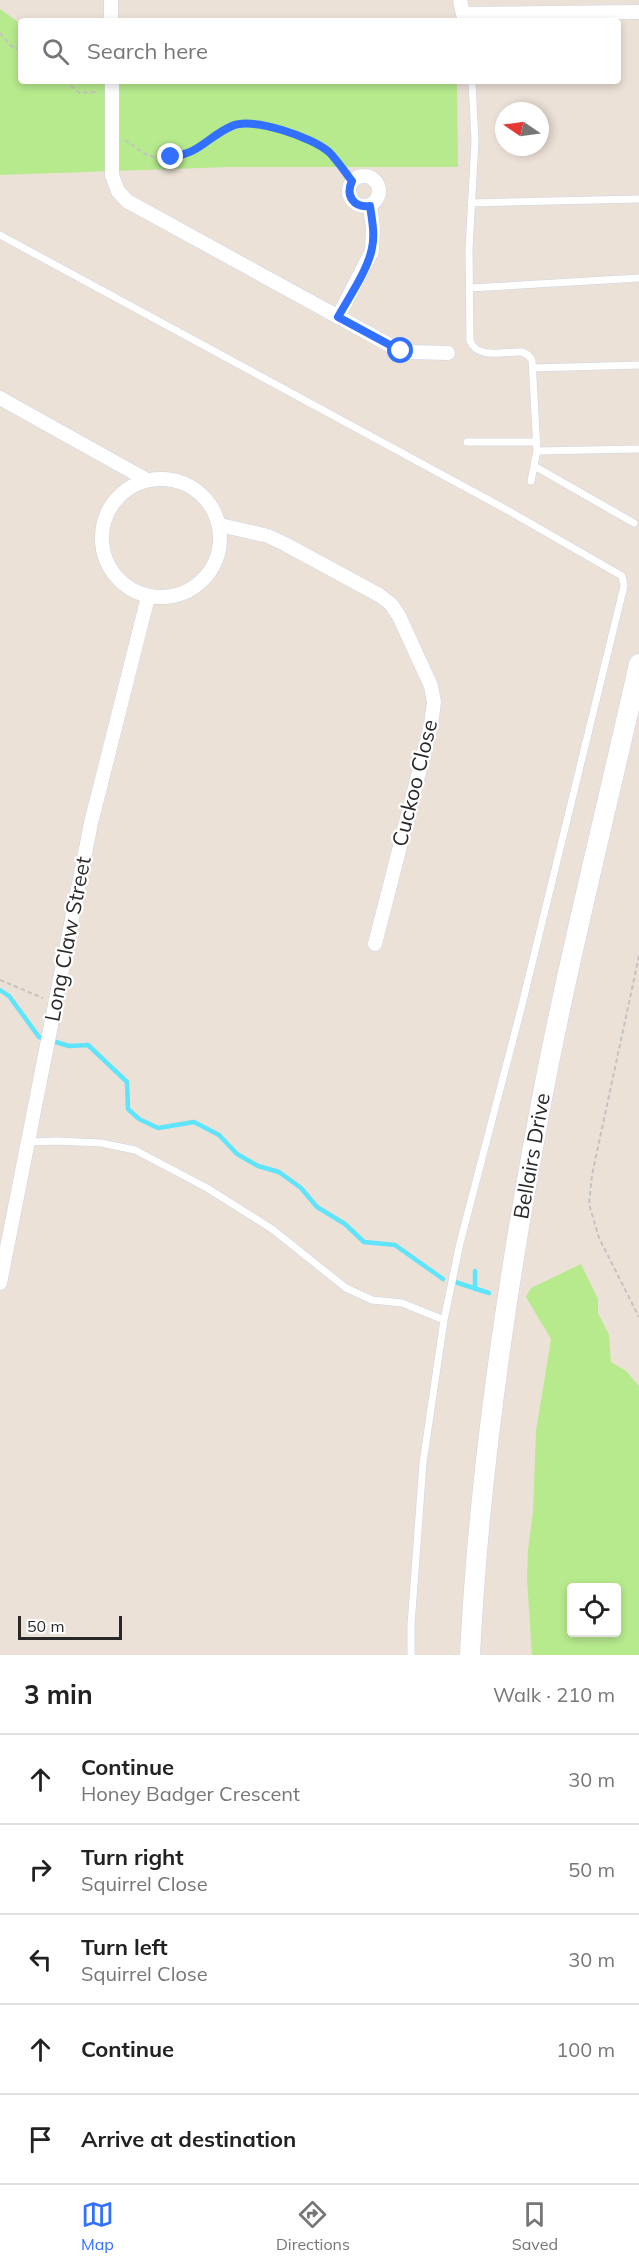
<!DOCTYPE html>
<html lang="en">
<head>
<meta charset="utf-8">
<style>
  body { margin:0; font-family:Mulish,sans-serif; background:#f6f6f6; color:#222 }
  .controls { position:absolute; right:18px; bottom:18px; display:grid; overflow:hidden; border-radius:6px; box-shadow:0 3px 9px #0003 }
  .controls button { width:54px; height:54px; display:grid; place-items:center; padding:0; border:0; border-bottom:2px solid #e0e0e0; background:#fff; color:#222; font:30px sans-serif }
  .compass { position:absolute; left:495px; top:102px; width:54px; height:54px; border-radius:50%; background:#fff; box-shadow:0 3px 9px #0003; rotate:283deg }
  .scale { position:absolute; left:18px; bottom:15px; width:104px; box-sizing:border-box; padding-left:6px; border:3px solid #282828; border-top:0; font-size:16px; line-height:21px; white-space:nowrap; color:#282828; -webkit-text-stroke:4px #fff; paint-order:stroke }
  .stop { position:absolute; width:18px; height:18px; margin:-14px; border:4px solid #3270ff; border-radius:50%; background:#fff }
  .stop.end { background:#3270ff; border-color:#fff; box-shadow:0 2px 6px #0008 }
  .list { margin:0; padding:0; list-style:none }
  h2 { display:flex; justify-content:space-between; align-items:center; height:78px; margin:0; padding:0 24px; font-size:26px }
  h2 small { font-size:20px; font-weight:400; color:#767676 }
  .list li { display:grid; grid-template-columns:39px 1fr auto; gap:18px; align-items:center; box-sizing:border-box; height:90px; padding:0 24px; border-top:2px solid #e0e0e0 }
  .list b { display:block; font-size:22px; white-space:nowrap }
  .list p { margin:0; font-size:20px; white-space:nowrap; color:#767676 }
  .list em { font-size:20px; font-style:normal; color:#767676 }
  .icon { flex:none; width:33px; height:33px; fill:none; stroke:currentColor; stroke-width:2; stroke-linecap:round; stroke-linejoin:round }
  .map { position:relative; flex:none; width:639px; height:1655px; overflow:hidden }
  .search { position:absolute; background:#fff; box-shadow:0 3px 9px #0003; left:18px; right:18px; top:18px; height:66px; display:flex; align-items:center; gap:15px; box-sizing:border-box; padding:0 21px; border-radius:6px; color:#767676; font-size:22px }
  .sheet { height:528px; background:#fff }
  nav { display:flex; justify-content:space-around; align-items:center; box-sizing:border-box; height:84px; border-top:2px solid #e0e0e0; background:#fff; font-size:16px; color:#767676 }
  nav a { display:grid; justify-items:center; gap:3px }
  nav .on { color:#3270ff }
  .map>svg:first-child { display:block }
  .green { fill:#b7ea8d; fill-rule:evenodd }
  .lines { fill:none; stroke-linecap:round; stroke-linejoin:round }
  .stream { stroke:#5ee4fb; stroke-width:4.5 }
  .lane-casing { stroke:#cdd4e3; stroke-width:8 }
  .street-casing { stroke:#cdd4e3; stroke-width:15 }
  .secondary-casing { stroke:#cdd4e3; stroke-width:21 }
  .path { stroke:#c3c3c3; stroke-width:2; stroke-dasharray:4.5 3; stroke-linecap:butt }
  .lane { stroke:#fff; stroke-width:7 }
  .street { stroke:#fff; stroke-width:14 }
  .secondary { stroke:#fff; stroke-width:20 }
  .route { stroke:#3270ff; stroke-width:8 }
  .labels { text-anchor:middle; stroke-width:4.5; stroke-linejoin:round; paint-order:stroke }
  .street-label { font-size:21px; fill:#282828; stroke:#fff }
</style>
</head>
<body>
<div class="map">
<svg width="639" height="1655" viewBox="0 0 639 1655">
  <rect width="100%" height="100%" fill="#ece1d7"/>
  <path class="green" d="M0,9L21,24V81H457L458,167H229L0,175Z
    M581,1264L598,1299V1313L609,1335L611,1362L626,1371L639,1386V1655H532L527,1579L528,1550L533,1511L536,1431L551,1339L526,1297L531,1288ZM572,1588H616V1632H572Z"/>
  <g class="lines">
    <path class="stream" d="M0,990L9,996L39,1037L69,1046L88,1045L127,1082L128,1109L139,1119L158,1128L194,1122L219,1135L237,1154L258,1166L279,1172L301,1188L317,1207L345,1224L364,1242L395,1245L443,1279
      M475,1271V1289
      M455,1282L489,1293"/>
    <defs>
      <path id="lane" d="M472,81L475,141L469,249L470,341C478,360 505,351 522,352L528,355L532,360L537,451L531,481
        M471,203L639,199
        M0,235L509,511L622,576L624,586L521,1009L460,1243L444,1320
        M470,288L639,278
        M533,368L639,365
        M467,442H537
        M537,451L639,449
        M536,467L634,523
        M27,1142L57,1141L101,1143L135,1150L207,1188L272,1229L346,1288L372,1300L402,1303L444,1320L423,1463L411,1625V1655"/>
      <path id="street" d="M111,0V21
        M460,0L463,14L639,12
        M112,81V175L118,191L127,201L395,348L410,352L448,353
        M349 191a15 15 0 1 1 30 0a15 15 0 1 1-30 0Z
        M338,317L372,251L373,228L370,206
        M0,398L147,480
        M102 538a59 59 0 1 1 118 0a59 59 0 1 1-118 0Z
        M220,525L268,536L285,544L379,595L391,604L399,616L431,686L434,702L431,725L375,944
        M0,1283L91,823L148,597"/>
      <path id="secondary" d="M470,1655C479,1471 506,1289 540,1109C568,960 606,812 639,664"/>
    </defs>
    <use href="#lane" class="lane-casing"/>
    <use href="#street" class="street-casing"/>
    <use href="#secondary" class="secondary-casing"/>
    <path class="path" d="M0,33L11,46L21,50
      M65,81L80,93L97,92
      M125,140L145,154L157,158L171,157L187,155L237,124L289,131L303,136L328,152L352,181
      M639,956L592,1175L589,1204L599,1238L639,1317
      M0,980L43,998"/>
    <use href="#lane" class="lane"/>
    <use href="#street" class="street"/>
    <use href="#secondary" class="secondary"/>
  </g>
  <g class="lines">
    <path class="route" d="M171,157C201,153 207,137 232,126C253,117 312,137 329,152C337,160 345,172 352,181C345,196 354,208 370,206C372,220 375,234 372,248C368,270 349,297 338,317L401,351"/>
  </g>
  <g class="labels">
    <g class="street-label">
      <text transform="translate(415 783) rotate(-76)" y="7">Cuckoo Close</text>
      <text transform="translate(68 939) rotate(-79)" y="7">Long Claw Street</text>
      <text transform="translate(532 1156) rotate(-80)" y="7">Bellairs Drive</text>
    </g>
  </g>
</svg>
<div class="controls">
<button><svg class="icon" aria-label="locate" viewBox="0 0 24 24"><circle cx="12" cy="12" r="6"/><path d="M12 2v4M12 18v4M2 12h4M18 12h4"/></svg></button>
</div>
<svg class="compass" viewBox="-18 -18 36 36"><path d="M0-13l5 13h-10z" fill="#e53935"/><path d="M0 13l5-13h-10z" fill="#767676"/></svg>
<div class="scale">50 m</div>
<div class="stop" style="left:401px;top:351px"></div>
<div class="stop end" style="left:171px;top:157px"></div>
<div class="search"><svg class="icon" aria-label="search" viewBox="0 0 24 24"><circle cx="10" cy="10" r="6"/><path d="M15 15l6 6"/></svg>Search here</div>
</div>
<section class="sheet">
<h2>3 min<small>Walk · 210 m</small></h2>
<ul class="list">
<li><svg class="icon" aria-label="ahead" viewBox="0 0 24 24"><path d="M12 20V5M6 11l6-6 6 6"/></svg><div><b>Continue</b><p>Honey Badger Crescent</p></div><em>30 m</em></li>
<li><svg class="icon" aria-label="right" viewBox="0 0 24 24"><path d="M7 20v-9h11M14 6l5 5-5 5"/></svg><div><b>Turn right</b><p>Squirrel Close</p></div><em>50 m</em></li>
<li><svg class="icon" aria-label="left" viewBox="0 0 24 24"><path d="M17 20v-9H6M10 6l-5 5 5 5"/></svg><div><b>Turn left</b><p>Squirrel Close</p></div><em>30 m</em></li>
<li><svg class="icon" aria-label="ahead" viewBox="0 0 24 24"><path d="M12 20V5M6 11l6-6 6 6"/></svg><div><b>Continue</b></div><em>100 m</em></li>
<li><svg class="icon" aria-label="arrive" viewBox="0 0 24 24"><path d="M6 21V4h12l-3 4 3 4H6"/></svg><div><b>Arrive at destination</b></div></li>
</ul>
</section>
<nav>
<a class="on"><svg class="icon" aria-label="map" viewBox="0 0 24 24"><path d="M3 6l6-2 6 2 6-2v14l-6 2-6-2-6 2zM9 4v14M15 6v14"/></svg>Map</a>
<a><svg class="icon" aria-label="directions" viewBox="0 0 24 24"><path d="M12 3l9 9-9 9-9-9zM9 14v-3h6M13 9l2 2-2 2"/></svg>Directions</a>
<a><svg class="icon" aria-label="saved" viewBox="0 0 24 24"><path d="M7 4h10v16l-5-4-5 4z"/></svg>Saved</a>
</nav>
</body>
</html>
